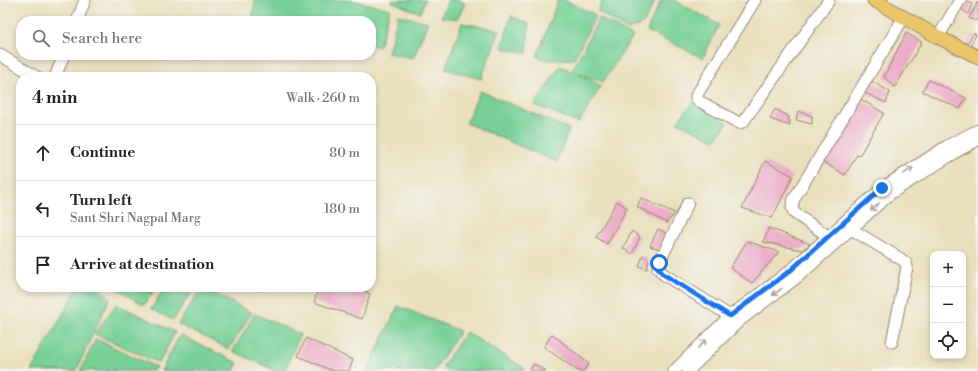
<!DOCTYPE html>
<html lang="en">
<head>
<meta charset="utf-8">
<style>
  body { margin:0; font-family:"Libre Bodoni",serif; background:#f6f6f6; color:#222 }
  .controls { position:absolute; right:12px; bottom:12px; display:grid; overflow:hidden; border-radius:8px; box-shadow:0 2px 6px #0003 }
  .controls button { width:36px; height:36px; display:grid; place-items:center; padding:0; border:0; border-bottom:1px solid #e0e0e0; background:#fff; color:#222; font:20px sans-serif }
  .stop { position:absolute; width:12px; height:12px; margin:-9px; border:3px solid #1a73e8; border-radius:50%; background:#fff }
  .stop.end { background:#1a73e8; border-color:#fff; box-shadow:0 1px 4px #0008 }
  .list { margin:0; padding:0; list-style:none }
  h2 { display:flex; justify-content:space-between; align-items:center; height:52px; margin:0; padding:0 16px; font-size:17px }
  h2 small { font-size:13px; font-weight:400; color:#767676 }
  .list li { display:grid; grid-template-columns:26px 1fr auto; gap:12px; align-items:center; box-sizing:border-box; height:56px; padding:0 16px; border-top:1px solid #e0e0e0 }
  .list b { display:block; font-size:15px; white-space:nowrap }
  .list p { margin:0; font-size:13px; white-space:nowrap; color:#767676 }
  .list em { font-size:13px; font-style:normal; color:#767676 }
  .icon { flex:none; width:22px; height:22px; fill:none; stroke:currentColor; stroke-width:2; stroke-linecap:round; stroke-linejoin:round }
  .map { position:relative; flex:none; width:978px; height:371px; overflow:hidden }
  .search { position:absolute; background:#fff; box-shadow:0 2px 6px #0003; left:16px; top:16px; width:360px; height:44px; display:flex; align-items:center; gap:10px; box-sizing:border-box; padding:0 14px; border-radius:16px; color:#767676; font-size:15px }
  .panel { position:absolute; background:#fff; box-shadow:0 2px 6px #0003; left:16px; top:72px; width:360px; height:220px; border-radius:16px }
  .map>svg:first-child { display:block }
  .green { fill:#77d096; stroke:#597d5a }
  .building { fill:#ecadc8 }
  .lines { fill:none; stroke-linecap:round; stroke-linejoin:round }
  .minor-casing { stroke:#92856e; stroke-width:13 }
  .major-casing { stroke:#92856e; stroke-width:15 }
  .minor { stroke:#fff; stroke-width:11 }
  .major { stroke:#ebc669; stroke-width:13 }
  .oneway { stroke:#a79f9a }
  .route { stroke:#1a73e8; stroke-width:5 }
</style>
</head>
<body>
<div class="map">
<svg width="978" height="371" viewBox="0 0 978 371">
  <rect width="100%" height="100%" fill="#f6f6f2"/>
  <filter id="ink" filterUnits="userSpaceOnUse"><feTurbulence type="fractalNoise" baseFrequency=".025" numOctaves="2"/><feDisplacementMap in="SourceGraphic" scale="8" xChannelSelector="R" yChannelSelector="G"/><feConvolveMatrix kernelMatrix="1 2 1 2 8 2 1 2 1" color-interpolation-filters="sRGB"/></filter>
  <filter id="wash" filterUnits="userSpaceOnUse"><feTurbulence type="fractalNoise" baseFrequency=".012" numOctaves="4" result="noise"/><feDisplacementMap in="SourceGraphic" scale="16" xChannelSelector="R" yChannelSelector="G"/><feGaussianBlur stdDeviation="0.9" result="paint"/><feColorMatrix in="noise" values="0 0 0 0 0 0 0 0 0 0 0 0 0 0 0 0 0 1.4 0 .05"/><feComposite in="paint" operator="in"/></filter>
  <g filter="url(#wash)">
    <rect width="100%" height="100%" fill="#eae0be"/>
    <path class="green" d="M255,0H351L390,9L379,47L371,45V21H252Z
      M391,0H425L420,13L390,1Z
      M448,0H460L465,4L457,19L441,17Z
      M558,0H564L596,15L574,59L550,60L537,57Z
      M603,0H655L644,23L628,30L597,11Z
      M661,0H674L719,25L703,58L647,31Z
      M398,15L428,22L413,58L388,53Z
      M511,16L529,24L527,53L502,48Z
      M599,18L633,36L603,82L576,73L601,86L579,123L535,105L560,66L572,71Z
      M462,23L500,30L481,79L445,69Z
      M480,91L569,129L557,162L466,123Z
      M693,102L728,123L715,140L677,122Z
      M78,287H97L110,298L76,371H31Z
      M114,287H156L144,305Z
      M165,287H195L173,320L151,309Z
      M202,287L252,313L229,349L178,324Z
      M116,304L175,332L159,363L95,334Z
      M398,306L460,331L434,371H367Z
      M255,314L300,334L285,371H276L233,351Z
      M466,332L525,369L523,371H447L442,367Z
      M180,335L238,363L234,371H161Z
      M96,339L156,367L153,371H80Z"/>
    <g id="blocks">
      <path class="building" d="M965,1L972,4L968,14L961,9Z
        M978,2V19L976,21L969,18Z
        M906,33L922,42L895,87L884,77Z
        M974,33L976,35L969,47L966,45Z
        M929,80L966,98L960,109L922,91Z
        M871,81L890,92L886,103L861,91Z
        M857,97L884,113L859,156L857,155L845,175L823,162L838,137L835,135Z
        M775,109L788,116L790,126L770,119Z
        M798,111L812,116V124L796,120Z
        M765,161L793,176L772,218L742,208Z
        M641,198L675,213L667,223L637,207Z
        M617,201L627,208L607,244L596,237Z
        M769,228L810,244L802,250L763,242Z
        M658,229L668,234L660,249L650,246Z
        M632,231L640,237L632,254L623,248Z
        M747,241L779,252L752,283L730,268Z
        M643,255L649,260L647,269L639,266Z
        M319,287H356L370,294L362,319L314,302Z
        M552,334L589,364L583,371H578L544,347Z
        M306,338L353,360L349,371H333L298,356Z
        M534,364L546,371H529Z"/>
    </g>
  </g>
  <g filter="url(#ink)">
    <use href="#blocks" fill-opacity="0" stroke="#92856e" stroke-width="1"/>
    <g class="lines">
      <defs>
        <path id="minor" d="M755,0L696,96L697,99L699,101L739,123L743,122L829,0
          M77,21L85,0
          M938,37L960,0
          M0,55L37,77
          M55,77L64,55
          M688,203L659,263L658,268L663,274L730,316
          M847,226L851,229L901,259L906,263L907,267L892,342
          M828,236L794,213L792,207L794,199L904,17
          M674,371L730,316L791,270L882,188L947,146L978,130
          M688,371L739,321L800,275L891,193L956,152L978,140"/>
        <path id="major" d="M874,0L938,37L978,57"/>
      </defs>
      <use href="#minor" class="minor-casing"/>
      <use href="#major" class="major-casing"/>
      <use href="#minor" class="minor"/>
      <use href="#major" class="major"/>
    </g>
    <defs><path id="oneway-shaft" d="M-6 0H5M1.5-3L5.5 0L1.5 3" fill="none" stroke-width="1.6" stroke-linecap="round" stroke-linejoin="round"/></defs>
    <g class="oneway">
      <use href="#oneway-shaft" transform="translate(908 171) rotate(-32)"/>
      <use href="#oneway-shaft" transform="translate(875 207) rotate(138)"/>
      <use href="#oneway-shaft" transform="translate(777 292) rotate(143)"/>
      <use href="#oneway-shaft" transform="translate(702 344) rotate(-44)"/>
    </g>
  </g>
  <g class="lines" filter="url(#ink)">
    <path class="route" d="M659,263L658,268L663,274L730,316L791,270L882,188"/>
  </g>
</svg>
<div class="controls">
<button>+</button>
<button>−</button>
<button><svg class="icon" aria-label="locate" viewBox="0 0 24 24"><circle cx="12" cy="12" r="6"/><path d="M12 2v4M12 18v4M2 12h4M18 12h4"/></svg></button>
</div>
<div class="stop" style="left:659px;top:263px"></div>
<div class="stop end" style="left:882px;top:188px"></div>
<div class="search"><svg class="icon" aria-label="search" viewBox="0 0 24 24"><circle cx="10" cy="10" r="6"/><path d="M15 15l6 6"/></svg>Search here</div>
<section class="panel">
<h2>4 min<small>Walk · 260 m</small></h2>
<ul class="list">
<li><svg class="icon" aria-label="ahead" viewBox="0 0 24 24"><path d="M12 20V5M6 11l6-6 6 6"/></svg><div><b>Continue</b></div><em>80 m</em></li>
<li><svg class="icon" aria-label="left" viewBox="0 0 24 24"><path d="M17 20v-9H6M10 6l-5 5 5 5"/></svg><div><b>Turn left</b><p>Sant Shri Nagpal Marg</p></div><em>180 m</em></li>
<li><svg class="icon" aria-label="arrive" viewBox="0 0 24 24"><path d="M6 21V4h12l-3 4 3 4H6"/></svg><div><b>Arrive at destination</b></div></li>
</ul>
</section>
</div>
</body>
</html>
